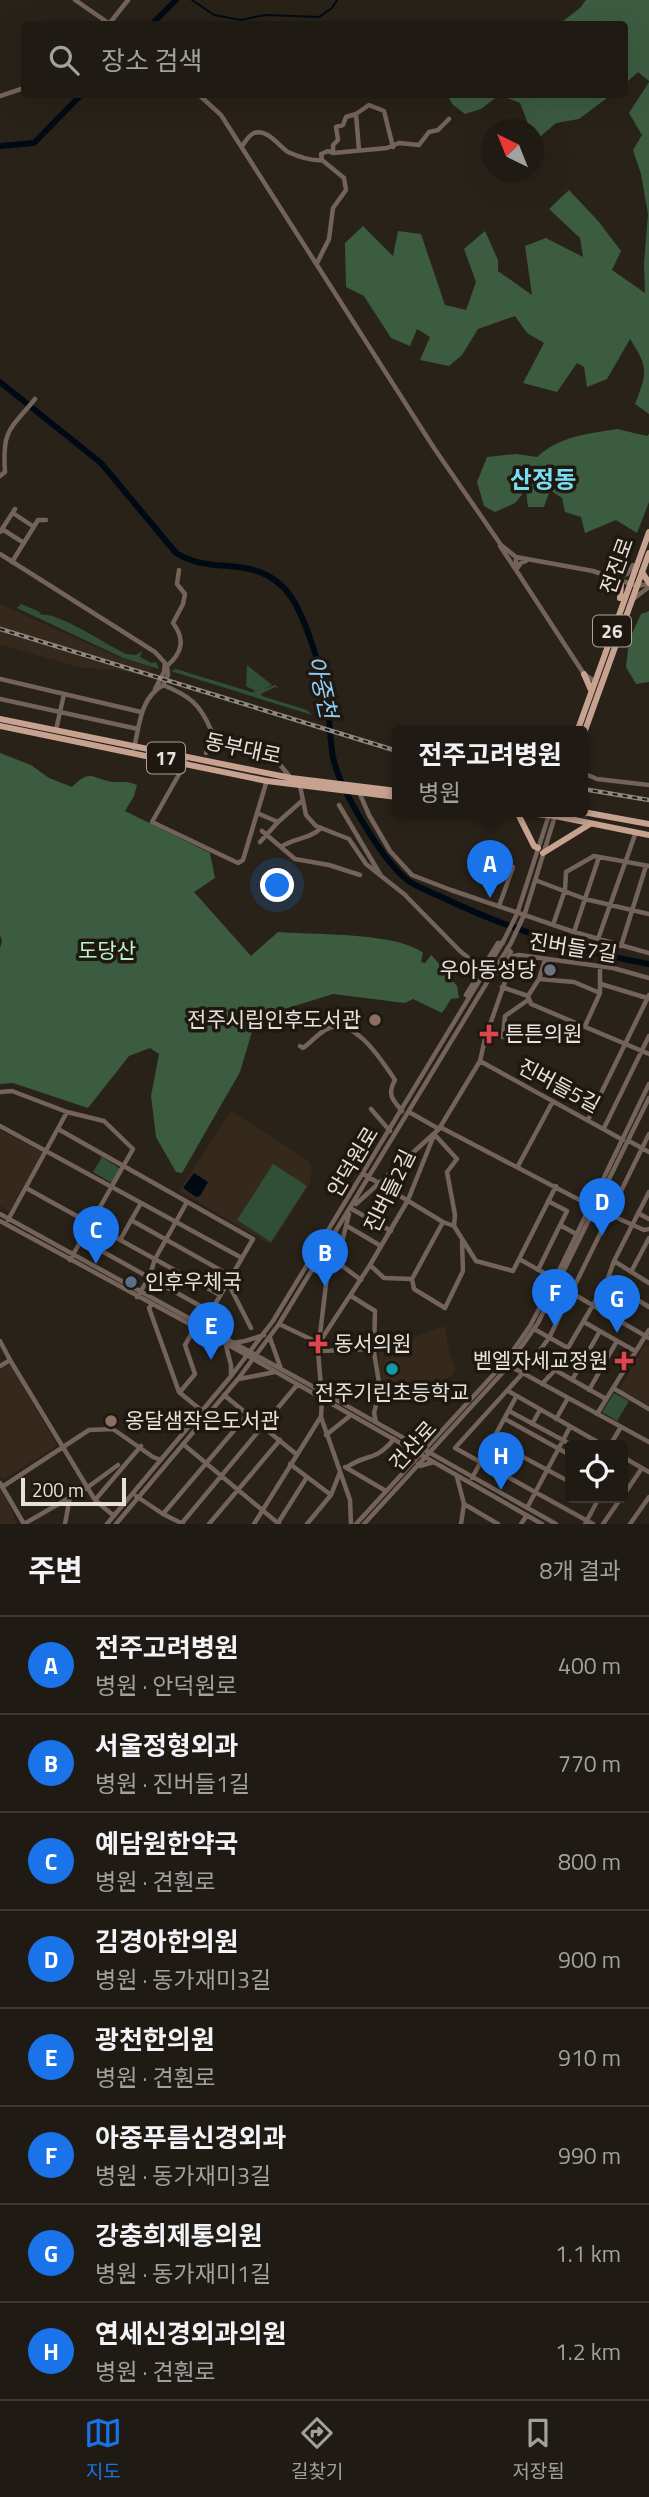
<!DOCTYPE html>
<html lang="ko">
<head>
<meta charset="utf-8">
<style>
  body { margin:0; font-family:"Titillium Web","Noto Sans KR",sans-serif; background:#2c2721; color:#f1f3f6 }
  .controls { position:absolute; right:21px; bottom:21px; display:grid; overflow:hidden; border-radius:7px; box-shadow:0 7px 28px #0002 }
  .controls button { width:63px; height:63px; display:grid; place-items:center; padding:0; border:0; border-bottom:2px solid #3c3833; background:#1f1a13; color:#f1f3f6; font:35px sans-serif }
  .compass { position:absolute; left:481px; top:119px; width:63px; height:63px; border-radius:50%; background:#1f1a13; box-shadow:0 7px 28px #0002; rotate:317deg }
  .scale { position:absolute; left:21px; bottom:18px; width:105px; box-sizing:border-box; padding-left:7px; border:4px solid #e6e1db; border-top:0; font-size:19px; line-height:24px; white-space:nowrap; color:#e6e1db; -webkit-text-stroke:5px #1f1810; paint-order:stroke }
  .you { position:absolute; left:278px; top:886px; width:24px; height:24px; margin:-18px; border:5px solid #fff; border-radius:50%; background:#1a73e8; box-shadow:0 0 0 10px #1a73e833 }
  .badge { display:grid; place-items:center; width:46px; height:46px; border-radius:50%; background:#1a73e8; color:#fff; font-size:23px; font-weight:700 }
  .pin { position:absolute; translate:-50% -58px; filter:drop-shadow(0 2px 4px #0008) }
  .pin::after { content:''; position:absolute; top:37px; width:24px; height:21px; background:inherit; clip-path:polygon(0 0,100% 0,50% 100%) }
  .popup { position:absolute; left:392px; top:726px; width:196px; height:91px; box-sizing:border-box; display:grid; place-content:center; border-radius:7px; background:#1f1a13; filter:drop-shadow(0 2px 5px #0005); font-size:23px; white-space:nowrap; color:#a1a1a0 }
  .popup b { font-size:26px; color:#f1f3f6 }
  .popup::after { content:''; position:absolute; left:50%; top:100%; margin-left:-14px; border:14px solid transparent; border-top-color:#1f1a13 }
  .list { margin:0; padding:0; list-style:none }
  h2 { display:flex; justify-content:space-between; align-items:center; height:91px; margin:0; padding:0 28px; font-size:30px }
  h2 small { font-size:23px; font-weight:400; color:#a1a1a0 }
  .list li { display:grid; grid-template-columns:46px 1fr auto; gap:21px; align-items:center; box-sizing:border-box; height:98px; padding:0 28px; border-top:2px solid #3c3833 }
  .list b { display:block; font-size:26px; white-space:nowrap }
  .list p { margin:0; font-size:23px; white-space:nowrap; color:#a1a1a0 }
  .list em { font-size:23px; font-style:normal; color:#a1a1a0 }
  .icon { flex:none; width:38px; height:38px; fill:none; stroke:currentColor; stroke-width:2; stroke-linecap:round; stroke-linejoin:round }
  .map { position:relative; flex:none; width:649px; height:1524px; overflow:hidden }
  .search { position:absolute; background:#1f1a13; box-shadow:0 7px 28px #0002; left:21px; right:21px; top:21px; height:77px; display:flex; align-items:center; gap:18px; box-sizing:border-box; padding:0 24px; border-radius:7px; color:#a1a1a0; font-size:26px }
  .sheet { height:875px; background:#1f1a13 }
  nav { display:flex; justify-content:space-around; align-items:center; box-sizing:border-box; height:98px; border-top:2px solid #3c3833; background:#1f1a13; font-size:19px; color:#a1a1a0 }
  nav a { display:grid; justify-items:center; gap:4px }
  nav .on { color:#1a73e8 }
  .map>svg:first-child { display:block }
  .built { fill:#35291c }
  .green { fill:#314f35 }
  .forest { fill:#3c5c40 }
  .water { fill:#000a15 }
  .lines { fill:none; stroke-linecap:round; stroke-linejoin:round }
  .stream { stroke:#000a15; stroke-width:2 }
  .river { stroke:#000a15; stroke-width:6 }
  .major-tunnel { stroke:#453f36; stroke-width:6; stroke-dasharray:6 3; stroke-linecap:butt }
  .minor { stroke:#74635a; stroke-width:4.5 }
  .major { stroke:#c7a291; stroke-width:6 }
  .rail-casing { stroke:#8e8881; stroke-width:4.5 }
  .rail { stroke:#1f1810; stroke-width:2; stroke-dasharray:5; stroke-linecap:butt }
  .worship-dot { fill:#6b7280; stroke:#1f1810; stroke-width:2.5 }
  .education-dot { fill:#8d6e63; stroke:#1f1810; stroke-width:2.5 }
  .health-dot { fill:#e0444e; stroke:#1f1810; stroke-width:2.5 }
  .service-dot { fill:#5c6f8a; stroke:#1f1810; stroke-width:2.5 }
  .culture-dot { fill:#0f9aa8; stroke:#1f1810; stroke-width:2.5 }
  .labels { text-anchor:middle; stroke-width:7; stroke-linejoin:round; paint-order:stroke }
  .shield { fill:#1f1810; stroke:#aaa59e; stroke-width:2 }
  .shield-label { font-size:19px; font-weight:bold; fill:#e6e1db }
  .street-label { font-size:21px; fill:#e6e1db; stroke:#1f1810 }
  .park-label { font-size:21px; fill:#baf4c2; stroke:#1f1810 }
  .poi-label { font-size:21px; fill:#e6e1db; stroke:#1f1810; text-anchor:start }
  .water-label { font-size:23px; font-style:italic; fill:#8dccf7; stroke:#1f1810 }
  .quarter-label { font-size:24px; font-weight:bold; fill:#78def4; stroke:#1f1810 }
</style>
</head>
<body>
<div class="map">
<svg width="649" height="1524" viewBox="0 0 649 1524">
  <rect width="100%" height="100%" fill="#292219"/>
  <path class="built" d="M0,604L120,658L152,667L149,677L119,670L83,668L0,645Z
    M231,1111L306,1159L312,1168L310,1183L271,1245L179,1191Z
    M0,1130L42,1152L9,1211L0,1206Z
    M445,1326L449,1351L456,1371L445,1381L379,1403V1350Z
    M645,1344L649,1346V1405L620,1389Z
    M9,1362L57,1446L3,1479L0,1475V1368Z
    M0,1487L12,1510L16,1524H0Z"/>
  <path class="green" d="M21,604L38,611L42,615C58,612 107,645 126,654L136,655L142,651L140,657L151,663L156,662L159,669L123,658L17,608Z
    M247,665L272,685L264,689L275,685L279,688L275,687L261,694L262,696L307,710L312,715L171,671L176,669L251,692L263,690L255,691L246,686Z
    M102,1157L121,1169L112,1183L93,1172Z
    M273,1164L307,1186L271,1242L237,1220Z
    M614,1393L629,1401L617,1421L602,1412Z"/>
  <path class="forest" d="M586,0H649V81L638,72L625,84L624,24H559L580,8Z
    M649,82V414L635,404C647,373 649,368 630,339L607,379L587,387L584,367L577,363L557,392L523,383L544,343L527,333L515,316L478,329L462,355L449,366L420,360L430,337L417,329L410,346L391,338L364,296L346,287L345,243L363,226L393,256L398,231L421,234L445,305L466,310L476,282L464,249L485,231L498,260V271L532,295L525,246L546,238L583,257L580,238L549,209L569,190L599,222L621,251L612,270L645,293L644,264L648,214L641,174L633,150L642,135L629,113Z
    M448,95H499L481,109L465,114L452,104Z
    M500,95H611L579,119L556,123L534,142V130L530,129L520,103Z
    M617,429L647,436L649,434V502L637,533L616,520L585,533L581,517L565,512L562,498L550,490L544,507H528L526,490L515,503L495,512L484,506L477,482L487,457L516,454L537,457C560,436 587,434 617,429Z
    M649,611V682L636,684L626,667L629,640L641,614Z
    M0,753L31,765L49,778L72,787C92,767 92,780 114,782C124,782 128,781 137,785L134,796L125,811L210,853L215,878L194,892L251,956L278,932C314,935 396,932 423,953L421,962L425,963L431,955C433,956 456,984 457,986C458,990 458,994 459,998L451,999L442,1013L413,999L405,1003L333,994L256,1018L240,1072L182,1173L176,1172L156,1137L151,1096L159,1054L150,1048L129,1056L88,1108L13,1083L0,1084V948L2,941L0,935Z"/>
  <path class="water" d="M194,1173L208,1182L200,1196L196,1197L183,1188Z"/>
  <g class="lines">
    <path class="stream" d="M192,0L214,15L241,20L265,15L319,17L332,8L337,0"/>
    <path class="river" d="M152,24L176,0
      M0,146L34,143L82,94
      M0,382L101,463L176,553C213,576 249,554 283,587C305,608 324,679 328,709C330,725 330,741 333,757C339,788 384,864 410,882C421,889 436,894 448,900C509,929 582,952 649,964"/>
    <path class="major-tunnel" d="M567,812L587,815"/>
    <path class="minor" d="M75,0L110,24
      M109,24L128,0
      M198,94L221,115L434,448L501,545L516,557V570L584,674L596,682
      M0,96L24,88
      M356,114L359,150
      M242,146C245,142 249,135 254,133C267,128 279,146 288,152C299,157 310,161 322,160
      M333,153V145L338,140L336,127L343,125L346,117L356,114L369,105L384,111L393,147
      M317,263L329,239L333,208L346,190L344,178L322,160L321,154L328,151L333,153L387,148L399,143L419,145L429,132L438,130L449,119
      M0,476L5,472C2,429 10,430 35,399
      M13,513L34,527
      M2,529L24,543
      M0,532L15,509
      M500,546L516,570L521,563L526,561
      M0,554L155,652L165,663L164,672L155,689
      M516,557L593,571L637,586L649,584
      M12,562L38,520H46
      M616,578L627,574L633,565L636,567
      M632,600L649,587
      M167,666C183,652 185,639 173,623L183,604L185,594L177,584L179,570
      M0,679L141,712
      M163,685L168,675L167,666
      M0,699L138,729
      M56,730L64,694
      M134,748C140,723 140,699 163,685C190,696 200,704 211,730L278,762L290,777
      M206,753L211,730
      M186,762L152,822L238,863L243,860L267,780
      M583,773L597,779L649,785
      M300,786L306,815L316,826L349,839L366,864L404,894L460,951L476,964L506,977
      M359,792L369,815L390,851L412,875L451,890L574,932L649,953
      M339,805L380,874
      M257,813L278,822L260,842
      M278,822L303,800
      M262,831L295,859L329,865L360,875
      M281,847C293,838 311,839 321,828
      M535,880L585,899L649,914
      M499,906L513,867
      M553,925L565,890L566,872L594,856L649,866
      M574,932L599,857
      M598,939L636,832
      M621,946L646,866
      M499,974L511,952L507,949
      M539,979L574,982L600,993
      M601,984L647,998
      M502,987L528,996L531,1004L649,1054
      M528,996L539,979L545,960
      M469,997L466,995L498,943H503
      M585,1026L600,993V966
      M503,1037L505,1016L528,1000
      M300,1046L303,1048C310,1043 317,1035 325,1030C353,1013 382,1061 395,1080C387,1095 392,1099 402,1111
      M480,1061L623,1140
      M0,1092L12,1091L67,1112L104,1121L133,1149L70,1260
      M371,1109L390,1131
      M409,1112L439,1129
      M588,1120L649,995
      M0,1126L242,1258
      M440,1127L591,1206
      M604,1128L649,1036
      M58,1129L253,1239L203,1325
      M435,1135L457,1159L447,1172L455,1215L454,1226L476,1261L513,1271L556,1186
      M629,1141L649,1152
      M518,1166L553,1101
      M352,1167L443,1222L454,1226
      M26,1188L220,1295
      M356,1204L439,1129L480,1061L485,1039L514,956L519,955L613,968L649,978
      M350,1208L391,1231
      M595,1208L644,1230L649,1229
      M638,1213L649,1219
      M0,1214L301,1380L556,1524
      M349,1214L337,1262L327,1276L318,1351L322,1399L321,1417L350,1500L351,1524
      M8,1220L67,1112
      M131,1220L231,1276
      M0,1221L243,1353L542,1524
      M443,1222L412,1279L414,1289L445,1308L463,1271L462,1241
      M560,1225L576,1234
      M347,1226L381,1246
      M82,1240L211,1312
      M120,1240L141,1203
      M519,1259L555,1279L558,1285L649,1338
      M614,1261L649,1283
      M337,1262L361,1280
      M370,1265L384,1278L412,1279
      M538,1270L567,1211L548,1201
      M631,1272L649,1238
      M607,1281L649,1307
      M228,1283L251,1328
      M351,1296L375,1311L374,1352L380,1389L374,1413L376,1422
      M137,1297L149,1278L155,1259L187,1202
      M151,1305L149,1308L179,1392L202,1411
      M584,1322L635,1351
      M279,1324L319,1343L370,1265L408,1200L434,1135
      M534,1329L568,1348
      M270,1338L281,1369
      M0,1341L10,1360L0,1366
      M233,1343L245,1341L264,1335
      M226,1346L231,1365V1374
      M319,1351L374,1349
      M10,1360L95,1500L114,1516
      M508,1365L649,1442
      M555,1370L606,1399
      M239,1379L275,1372
      M572,1380L600,1331
      M542,1384L555,1370L607,1281L614,1261L649,1192
      M613,1388L649,1409
      M589,1390L617,1341
      M508,1391L603,1445
      M180,1392L195,1374L185,1345L195,1328
      M224,1395L296,1454
      M509,1411L572,1445
      M597,1414L649,1330
      M505,1419L570,1455
      M556,1419L568,1398
      M532,1424L540,1410
      M326,1435L351,1415
      M493,1441L570,1482
      M183,1444L279,1524
      M415,1445L431,1440
      M610,1445L621,1427
      M623,1457L649,1472
      M290,1464L331,1495
      M418,1464L420,1466L434,1462
      M345,1467L386,1491
      M347,1467C368,1453 375,1462 394,1439
      M457,1477L464,1504L461,1524
      M472,1478L516,1397
      M0,1483L24,1524
      M2,1487L89,1430L113,1429L153,1457L161,1460
      M136,1496L163,1514L183,1524
      M623,1496L642,1468
      M95,1500L141,1446
      M464,1504L498,1524
      M527,1508L570,1427
      M163,1514L248,1414
      M182,1523L297,1385
      M278,1523L307,1477
      M24,1524L88,1487L118,1465
      M65,1524L70,1497
      M107,1524L232,1375L273,1321L504,940L517,914L549,815
      M116,1524L238,1379L279,1324L511,943L525,913L555,816
      M209,1524L280,1440
      M254,1524L320,1418
      M307,1524L331,1495L340,1472
      M356,1524L505,1362L530,1326L555,1279L649,1084
      M364,1524L505,1370L538,1323L649,1098
      M521,1524L527,1515
      M585,1524L599,1498
      M593,1524L455,1448L522,1374L549,1338L649,1134
      M603,1524L621,1498
      M630,1524L649,1497"/>
    <path class="major" d="M642,572L649,583
      M616,578L621,584L620,598
      M584,674L591,690
      M0,719L291,778L397,791
      M0,726L267,781L397,797
      M577,732L649,532
      M583,736L649,553
      M505,812H514
      M517,812L534,846L538,848
      M518,812L555,816L649,835
      M583,812L649,824
      M543,853L590,824"/>
    <defs>
      <path id="rail" d="M0,629L397,751
        M583,789L649,800"/>
    </defs>
    <use href="#rail" class="rail-casing"/>
    <use href="#rail" class="rail"/>
  </g>
  <circle class="worship-dot" cx="550" cy="970" r="7"/>
  <g class="education-dot">
    <circle cx="375" cy="1020" r="7"/>
    <circle cx="111" cy="1421" r="7"/>
  </g>
  <g class="health-dot">
    <path d="M485.5 1023.5h7v7h7v7h-7v7h-7v-7h-7v-7h7z"/>
    <path d="M314.5 1333.5h7v7h7v7h-7v7h-7v-7h-7v-7h7z"/>
    <path d="M620.5 1350.5h7v7h7v7h-7v7h-7v-7h-7v-7h7z"/>
  </g>
  <circle class="service-dot" cx="131" cy="1282" r="7"/>
  <circle class="culture-dot" cx="392" cy="1369" r="7"/>
  <g class="labels">
    <g class="shield">
      <rect x="593" y="615.5" width="38" height="31" rx="5"/>
      <rect x="147" y="742.5" width="38" height="31" rx="5"/>
    </g>
    <g class="shield-label">
      <text x="612" y="638">26</text>
      <text x="166" y="765">17</text>
    </g>
    <g class="street-label">
      <text transform="translate(617 566) rotate(-70)" y="7">전진로</text>
      <text transform="translate(243 749) rotate(12)" y="7">동부대로</text>
      <text transform="translate(573 948) rotate(9)" y="7">진버들7길</text>
      <text transform="translate(559 1086) rotate(28)" y="7">진버들5길</text>
      <text transform="translate(353 1162) rotate(-59)" y="7">안덕원로</text>
      <text transform="translate(390 1191) rotate(-64)" y="7">진버들2길</text>
      <text transform="translate(413 1446) rotate(-48)" y="7">건산로</text>
    </g>
    <g class="park-label">
      <text x="107" y="958">도당산</text>
    </g>
    <g class="poi-label">
      <text x="536" y="977" text-anchor="end">우아동성당</text>
      <text x="361" y="1027" text-anchor="end">전주시립인후도서관</text>
      <text x="505" y="1041">튼튼의원</text>
      <text x="145" y="1289">인후우체국</text>
      <text x="334" y="1351">동서의원</text>
      <text x="608" y="1368" text-anchor="end">벧엘자세교정원</text>
      <text x="392" y="1400" text-anchor="middle">전주기린초등학교</text>
      <text x="125" y="1428">옹달샘작은도서관</text>
    </g>
    <g class="water-label">
      <text transform="translate(322 687) rotate(77)" y="8">아중천</text>
    </g>
    <g class="quarter-label">
      <text x="543" y="488">산정동</text>
    </g>
  </g>
</svg>
<div class="controls">
<button><svg class="icon" aria-label="locate" viewBox="0 0 24 24"><circle cx="12" cy="12" r="6"/><path d="M12 2v4M12 18v4M2 12h4M18 12h4"/></svg></button>
</div>
<svg class="compass" viewBox="-18 -18 36 36"><path d="M0-13l5 13h-10z" fill="#e53935"/><path d="M0 13l5-13h-10z" fill="#a1a1a0"/></svg>
<div class="scale">200 m</div>
<div class="you"></div>
<div class="pin badge" style="left:490px;top:898px">A</div>
<div class="popup"><b>전주고려병원</b>병원</div>
<div class="pin badge" style="left:325px;top:1287px">B</div>
<div class="pin badge" style="left:96px;top:1264px">C</div>
<div class="pin badge" style="left:602px;top:1236px">D</div>
<div class="pin badge" style="left:211px;top:1360px">E</div>
<div class="pin badge" style="left:555px;top:1327px">F</div>
<div class="pin badge" style="left:617px;top:1333px">G</div>
<div class="pin badge" style="left:501px;top:1490px">H</div>
<div class="search"><svg class="icon" aria-label="search" viewBox="0 0 24 24"><circle cx="10" cy="10" r="6"/><path d="M15 15l6 6"/></svg>장소 검색</div>
</div>
<section class="sheet">
<h2>주변<small>8개 결과</small></h2>
<ul class="list">
<li><span class="badge">A</span><div><b>전주고려병원</b><p>병원 · 안덕원로</p></div><em>400 m</em></li>
<li><span class="badge">B</span><div><b>서울정형외과</b><p>병원 · 진버들1길</p></div><em>770 m</em></li>
<li><span class="badge">C</span><div><b>예담원한약국</b><p>병원 · 견훤로</p></div><em>800 m</em></li>
<li><span class="badge">D</span><div><b>김경아한의원</b><p>병원 · 동가재미3길</p></div><em>900 m</em></li>
<li><span class="badge">E</span><div><b>광천한의원</b><p>병원 · 견훤로</p></div><em>910 m</em></li>
<li><span class="badge">F</span><div><b>아중푸름신경외과</b><p>병원 · 동가재미3길</p></div><em>990 m</em></li>
<li><span class="badge">G</span><div><b>강충희제통의원</b><p>병원 · 동가재미1길</p></div><em>1.1 km</em></li>
<li><span class="badge">H</span><div><b>연세신경외과의원</b><p>병원 · 견훤로</p></div><em>1.2 km</em></li>
</ul>
</section>
<nav>
<a class="on"><svg class="icon" aria-label="map" viewBox="0 0 24 24"><path d="M3 6l6-2 6 2 6-2v14l-6 2-6-2-6 2zM9 4v14M15 6v14"/></svg>지도</a>
<a><svg class="icon" aria-label="directions" viewBox="0 0 24 24"><path d="M12 3l9 9-9 9-9-9zM9 14v-3h6M13 9l2 2-2 2"/></svg>길찾기</a>
<a><svg class="icon" aria-label="saved" viewBox="0 0 24 24"><path d="M7 4h10v16l-5-4-5 4z"/></svg>저장됨</a>
</nav>
</body>
</html>
